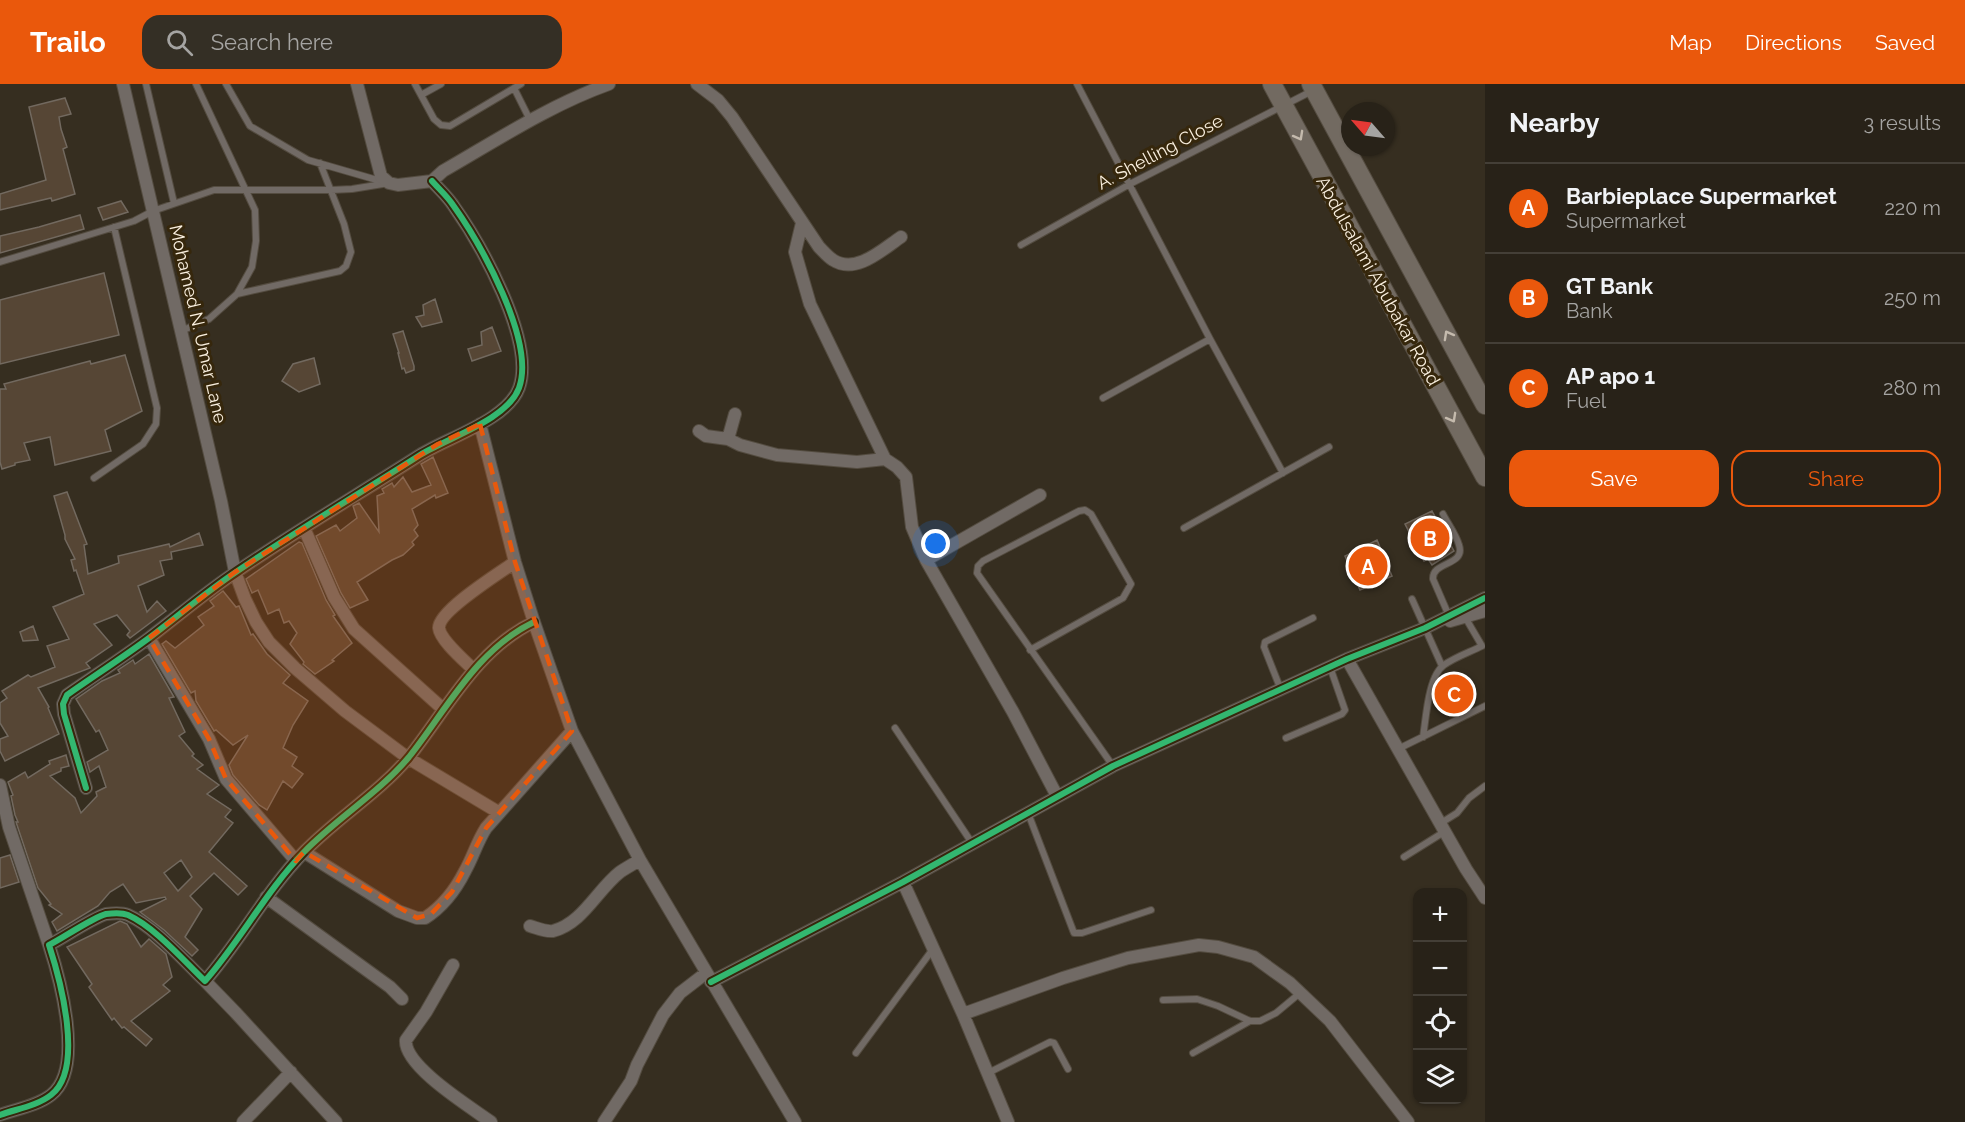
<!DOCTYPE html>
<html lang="en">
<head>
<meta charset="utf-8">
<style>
  body { margin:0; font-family:Raleway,sans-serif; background:#342f25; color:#f1f3f6 }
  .controls { position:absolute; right:18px; bottom:18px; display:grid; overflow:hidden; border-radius:12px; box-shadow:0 2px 4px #0004 }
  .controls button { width:54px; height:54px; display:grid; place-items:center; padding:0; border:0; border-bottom:2px solid #443f37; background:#282218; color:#f1f3f6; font:30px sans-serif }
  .compass { position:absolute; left:1341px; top:18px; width:54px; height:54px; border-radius:50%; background:#282218; box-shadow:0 2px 4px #0004; rotate:298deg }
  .you { position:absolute; left:936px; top:460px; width:21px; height:21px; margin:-15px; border:4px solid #fff; border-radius:50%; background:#1a73e8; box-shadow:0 0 0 9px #1a73e833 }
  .badge { display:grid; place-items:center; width:39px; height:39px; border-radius:50%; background:#ea580c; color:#fff; font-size:20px; font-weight:700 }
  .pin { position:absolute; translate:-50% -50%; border:3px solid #fff; box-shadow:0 2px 6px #0006 }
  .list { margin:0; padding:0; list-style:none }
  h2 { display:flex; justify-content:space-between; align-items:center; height:78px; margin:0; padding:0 24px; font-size:26px }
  h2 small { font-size:20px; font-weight:400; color:#a5a4a2 }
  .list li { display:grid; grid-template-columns:39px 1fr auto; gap:18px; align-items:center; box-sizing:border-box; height:90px; padding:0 24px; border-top:2px solid #443f37 }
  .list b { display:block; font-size:22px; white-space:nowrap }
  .list p { margin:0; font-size:20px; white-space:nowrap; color:#a5a4a2 }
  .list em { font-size:20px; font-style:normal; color:#a5a4a2 }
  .actions { display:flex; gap:12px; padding:18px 24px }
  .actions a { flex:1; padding:14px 0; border:2px solid #ea580c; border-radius:18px; text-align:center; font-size:21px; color:#ea580c }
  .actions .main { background:#ea580c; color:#fff }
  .icon { flex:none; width:33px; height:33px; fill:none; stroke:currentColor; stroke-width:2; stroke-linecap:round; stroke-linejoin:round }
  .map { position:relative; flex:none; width:1485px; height:1038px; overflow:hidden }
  header { display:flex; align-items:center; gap:36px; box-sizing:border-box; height:84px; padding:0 30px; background:#ea580c; color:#fff }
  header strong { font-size:28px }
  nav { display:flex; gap:33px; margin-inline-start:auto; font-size:21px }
  .search { width:420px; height:54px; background:#342f25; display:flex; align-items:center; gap:15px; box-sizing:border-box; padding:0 21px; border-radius:18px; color:#a5a4a2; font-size:22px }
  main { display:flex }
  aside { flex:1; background:#282218 }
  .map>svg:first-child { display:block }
  .building { fill:#564635; stroke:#72695f; stroke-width:1.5; fill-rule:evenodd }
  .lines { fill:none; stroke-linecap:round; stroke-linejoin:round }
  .service-casing { stroke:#544c40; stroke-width:8 }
  .minor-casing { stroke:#544c40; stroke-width:14 }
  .primary-casing { stroke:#544c40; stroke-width:20 }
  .service { stroke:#716a65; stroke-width:6 }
  .minor { stroke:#716a65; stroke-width:12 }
  .primary { stroke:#726a61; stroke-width:18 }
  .cycleway-casing { stroke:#36270c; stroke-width:10 }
  .cycleway { stroke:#33b770; stroke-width:6 }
  .oneway { stroke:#c4baad }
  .marked { fill:#e8590c; fill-opacity:0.2; stroke:#e8590c; stroke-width:4.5; stroke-dasharray:12 8; stroke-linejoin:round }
  .labels { text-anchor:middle; stroke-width:6; stroke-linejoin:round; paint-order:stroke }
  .street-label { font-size:18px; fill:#faf0e0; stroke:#36270c }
</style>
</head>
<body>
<header>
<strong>Trailo</strong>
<div class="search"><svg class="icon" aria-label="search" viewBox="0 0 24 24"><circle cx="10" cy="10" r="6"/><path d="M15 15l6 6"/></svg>Search here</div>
<nav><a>Map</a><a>Directions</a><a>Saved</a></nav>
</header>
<main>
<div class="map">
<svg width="1485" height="1038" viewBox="0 0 1485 1038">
  <rect width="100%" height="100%" fill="#362e20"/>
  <path class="building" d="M65,14L71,30L59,33L61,45L67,63L63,65L75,110L52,117L51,114L0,126V110L46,96L29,23Z
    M121,117L128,128L103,136L98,124Z
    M80,131L84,145L0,169V152L39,143Z
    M104,189L119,251L0,280V216Z
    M435,215L442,238L422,243L416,233L424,231L423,221Z
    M492,243L501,267L472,277L468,265L482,261L481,248Z
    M403,247L414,282V286L406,289L404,284L402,285L398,269H399L393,250Z
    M125,271L142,327L105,346L111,367L55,381L50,353L24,359L30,376L15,379V381L2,385L0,378V305H6L4,300L90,277L91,280Z
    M314,274L320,300L299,308L282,297L293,280Z
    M433,373L448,409L436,414L435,411L412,425L418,441L414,446L418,452L412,458L414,461L403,471L392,476L357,498L368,516L350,524L341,509L316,452L336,441L340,447L357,434L353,422L359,419L379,448L377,412L384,409L382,405L392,399L394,403L403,393L412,408L431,401L421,380Z
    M67,408L87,460L84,461L88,490L119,479L118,472L169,460L170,463L199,449L203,461L171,468L172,475L160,477L164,491L138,502L147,528L157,517L166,527L130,554L127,551L130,547L117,531L94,540L112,561L86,579L90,584L38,604L49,623L48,624L59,650L5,677L0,667V655L8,652L0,639V619L7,614L2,607L28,591L31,593L55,583L47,562L69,555L53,523L84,510L76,486L74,487L71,476L75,475L65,455V451L54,412Z
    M1432,427L1454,467L1432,481L1428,475L1424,477L1405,440Z
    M1377,456L1392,492L1360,506L1345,472Z
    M299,458L302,459L326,516L335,531L333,532L352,559L332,576L334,577L315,590L303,580L304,578L290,560L297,549L289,537L284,539L279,525L268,530L258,506L252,509L246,495Z
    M223,507L236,523L239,522L251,551L253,550L267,570L290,591L283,599L308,617L293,641L283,664L297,673L292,682L303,690L292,704L283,697L267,726L259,721L233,691L229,681L248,651L233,661L216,646L214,647L196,617L195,607L191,609L162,560L166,557L175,564L204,541L198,533L214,522L210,517Z
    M33,542L38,556L23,557L20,548Z
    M149,570L174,613L169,614L185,648L179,652L194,670L192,672L203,681L197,685L219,701L207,710L231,726L225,733L233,739L209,768L247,802L238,811L214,789L190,812L202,825L185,853L198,866L192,872L164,846L140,828L166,815L165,813L136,819L123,800L110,808L98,822L57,847L52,838L62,830L49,821L51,820L38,804L16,738H18L15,731L11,712L13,711L8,698L25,688L28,694L50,680L49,677L66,671L69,682L61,684V687L50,692L75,714L81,729L97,712L96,708L106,703L99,682L90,688L87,678L108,666L99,646L96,648L76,615L102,597L120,589L118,586L133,576L135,580ZM181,776L192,793L178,807L164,789Z
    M1458,592L1471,618L1450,628L1437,603Z
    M10,771L19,798L0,804V774Z
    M120,837L127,840L141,863L149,855L166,870L172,893L163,901L170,907L131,937L152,955L146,962L124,943L122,944L114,934L112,936L89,903L92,900L67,863Z"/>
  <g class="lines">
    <defs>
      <path id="service" d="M146,0L174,119
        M226,0L250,42L308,76L384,98
        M415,0L434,35L441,41L450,42L521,0
        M1077,0L1210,255L1283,389
        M514,4L530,36
        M421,11L441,0
        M1021,161L1130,100L1312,7
        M0,178L134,137L153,127L214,106H331L352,105L389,99
        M237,210L340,187L346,182L351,168L344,140L320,79
        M181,247L209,235L237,210L252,183L256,157L255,126L196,0
        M1103,314L1210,255
        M94,394L143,360L156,340L157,324L114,143
        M1443,430C1448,440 1456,450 1459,461C1466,482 1432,477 1433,495L1449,532
        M1184,444L1329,363
        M1412,515L1442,582
        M1030,566L1123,514L1131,500L1091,430L1085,426L1079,427L983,477L978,482L977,489L1113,682
        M1281,606L1264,563L1265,558L1313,534
        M895,644L972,759
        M1423,653C1426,635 1428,592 1444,581C1455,573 1470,568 1482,562L1465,533
        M1286,654L1342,630L1345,626L1330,583
        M1398,665L1485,622
        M1028,729L1074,849H1082L1151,826
        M1441,739L1457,729L1469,714L1485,702
        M1404,773L1444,748
        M1163,916L1197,915L1218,922L1250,937H1260L1276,929L1300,909
        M856,969L933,865
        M1193,969L1250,937
        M988,989L1050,958L1054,959L1068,985"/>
      <path id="minor" d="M123,0L221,417L235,488L245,515L256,538L269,558L295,584L345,627L408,674L498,728
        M357,0L381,92L389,99L398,101L432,97L443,87C497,56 550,21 609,0
        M697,0L718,16L732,33L819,163C823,167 828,173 833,176C856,191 883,165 901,153
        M802,139L795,168L810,220L885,375
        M735,330L728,355L740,361L777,371L857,378L885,375L897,383L906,393L912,443L926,476L1013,628L1057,712
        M480,340L515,478L534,538L572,647L640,776L795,1038
        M699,347L706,352L728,355
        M304,444L334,513L354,545L443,625
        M926,476L1040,411
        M1450,537L1485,527
        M149,554L209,655L226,695L296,777
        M1347,575L1466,785L1485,814
        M474,586C465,577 440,556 439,544C438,527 501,488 515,478
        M0,701L9,743L49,861
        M86,704L64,630L63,620L67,611C94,592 122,574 149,554C178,532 206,508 236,488C296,447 359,410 420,371C449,353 507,336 519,304C536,257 480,159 453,121C447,112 439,105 432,97
        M304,768L398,827L417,834H425C442,823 456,805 465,787C473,773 477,758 486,744L572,647
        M903,798L963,930L1008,1038
        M266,813L390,903L402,915
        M530,842C537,844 545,848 553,847C583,839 597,806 620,788C626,784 633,780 640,776
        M453,881L426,928L406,956C403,982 472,1024 491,1038
        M205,897L236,929L336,1038
        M711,898L903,798L1113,682L1347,575L1425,544L1485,514
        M963,930L1063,894L1128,874L1199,861L1218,863L1254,873L1290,899L1330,937L1408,1038
        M0,1031C16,1025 37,1022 51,1011C85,985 60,895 49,861C63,854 92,834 106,830C113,829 121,828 128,831C155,843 184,877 205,897C241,856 266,807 304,768C337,734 379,709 409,673C447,625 477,565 534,538
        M243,1038L291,988
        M604,1038L631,997L637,981L663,931L680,909L706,889"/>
      <path id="primary" d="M1272,0L1485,393
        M1311,0L1485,321"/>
    </defs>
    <use href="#service" class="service-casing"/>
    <use href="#minor" class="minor-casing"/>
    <use href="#primary" class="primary-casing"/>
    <use href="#service" class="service"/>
    <use href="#minor" class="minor"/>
    <use href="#primary" class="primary"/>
    <defs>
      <path id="cycleway" d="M86,704L64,630L63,620L67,611C94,592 122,574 149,554C178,532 206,508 236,488C296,447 359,410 420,371C449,353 507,336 519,304C536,257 480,159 453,121C447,112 439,105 432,97
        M711,898L903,798L1113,682L1347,575L1425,544L1485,514
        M0,1031C16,1025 37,1022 51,1011C85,985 60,895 49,861C63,854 92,834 106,830C113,829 121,828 128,831C155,843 184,877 205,897C241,856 266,807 304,768C337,734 379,709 409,673C447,625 477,565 534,538"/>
    </defs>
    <use href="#cycleway" class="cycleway-casing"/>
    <use href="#cycleway" class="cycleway"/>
  </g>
  <defs><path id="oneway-chevron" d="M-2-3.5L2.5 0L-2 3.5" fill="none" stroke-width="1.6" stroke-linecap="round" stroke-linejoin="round" transform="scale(1.5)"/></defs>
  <g class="oneway">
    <use href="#oneway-chevron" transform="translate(1299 52) rotate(61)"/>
    <use href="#oneway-chevron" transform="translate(1448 251) rotate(-119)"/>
    <use href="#oneway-chevron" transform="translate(1452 334) rotate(61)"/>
  </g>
  <path class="marked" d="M480,340L515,478L572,647L486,744L452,808L431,830L417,834L304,768L296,777L226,695L209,655L149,554L235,488L438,360Z"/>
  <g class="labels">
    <g class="street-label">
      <text transform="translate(1160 68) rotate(-28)" y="6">A. Shelling Close</text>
      <text transform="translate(1378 197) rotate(61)" y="6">Abdulsalami Abubakar Road</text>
      <text transform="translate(198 240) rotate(77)" y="6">Mohamed N. Umar Lane</text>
    </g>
  </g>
</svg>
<div class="controls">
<button>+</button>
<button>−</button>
<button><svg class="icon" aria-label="locate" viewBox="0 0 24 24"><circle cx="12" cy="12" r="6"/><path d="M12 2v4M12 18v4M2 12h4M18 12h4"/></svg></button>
<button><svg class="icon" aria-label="layers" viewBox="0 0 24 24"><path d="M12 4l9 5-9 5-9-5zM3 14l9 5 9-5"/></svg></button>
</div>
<svg class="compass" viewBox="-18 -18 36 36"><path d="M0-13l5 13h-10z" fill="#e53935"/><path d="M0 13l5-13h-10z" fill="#a5a4a2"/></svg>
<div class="you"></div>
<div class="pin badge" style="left:1368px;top:482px">A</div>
<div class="pin badge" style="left:1430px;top:454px">B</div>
<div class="pin badge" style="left:1454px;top:610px">C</div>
</div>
<aside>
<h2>Nearby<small>3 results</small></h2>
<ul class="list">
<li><span class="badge">A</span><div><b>Barbieplace Supermarket</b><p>Supermarket</p></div><em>220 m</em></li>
<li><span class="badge">B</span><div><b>GT Bank</b><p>Bank</p></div><em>250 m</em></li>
<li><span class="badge">C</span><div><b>AP apo 1</b><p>Fuel</p></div><em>280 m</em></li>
</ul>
<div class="actions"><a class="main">Save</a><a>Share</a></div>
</aside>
</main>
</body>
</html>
